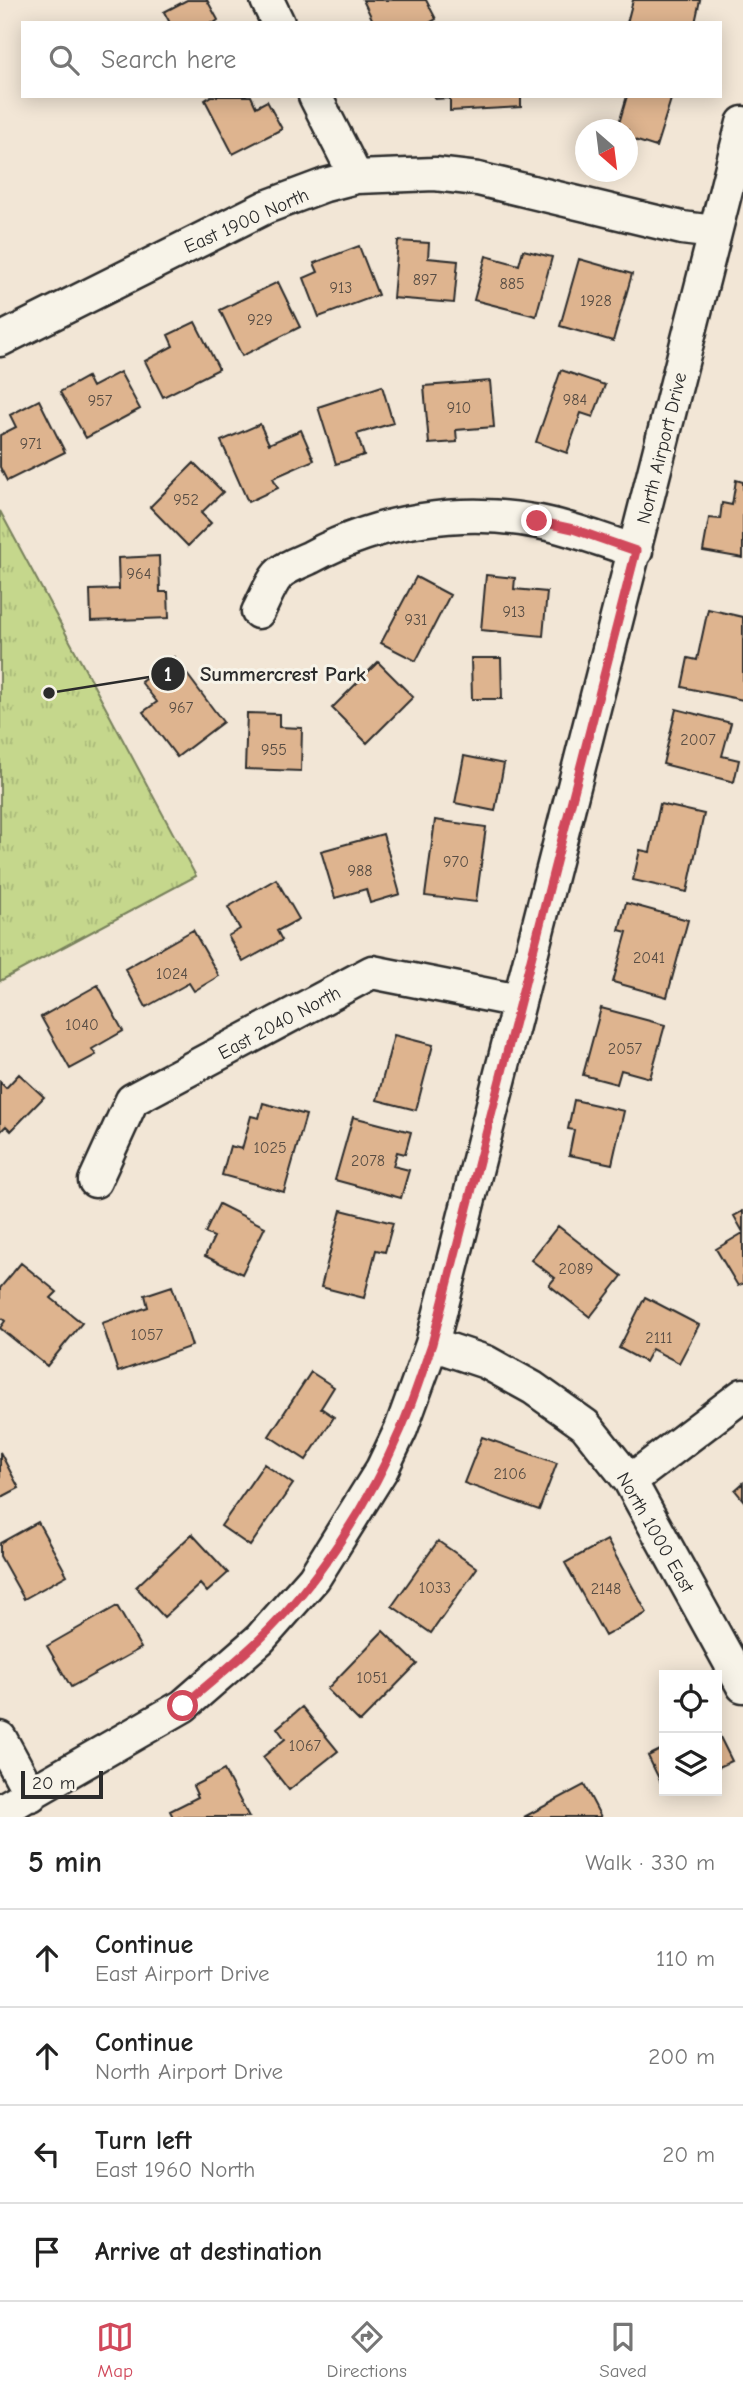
<!DOCTYPE html>
<html lang="en">
<head>
<meta charset="utf-8">
<style>
  body { margin:0; font-family:"Comic Neue",sans-serif; background:#f2f2f2; color:#222 }
  .controls { position:absolute; right:21px; bottom:21px; display:grid; overflow:hidden; border-radius:0px; box-shadow:0 4px 18px #0003 }
  .controls button { width:63px; height:63px; display:grid; place-items:center; padding:0; border:0; border-bottom:2px solid #e0e0e0; background:#fff; color:#222; font:35px sans-serif }
  .compass { position:absolute; left:575px; top:119px; width:63px; height:63px; border-radius:50%; background:#fff; box-shadow:0 4px 18px #0003; rotate:152deg }
  .scale { position:absolute; left:21px; bottom:18px; width:82px; box-sizing:border-box; padding-left:7px; border:4px solid #2b2b2b; border-top:0; font-size:19px; line-height:24px; white-space:nowrap; color:#2b2b2b; -webkit-text-stroke:5px #f7f3e8; paint-order:stroke }
  .stop { position:absolute; width:21px; height:21px; margin:-16px; border:5px solid #d1495b; border-radius:50%; background:#fff }
  .stop.end { background:#d1495b; border-color:#fff; box-shadow:0 2px 7px #0008 }
  .list { margin:0; padding:0; list-style:none }
  h2 { display:flex; justify-content:space-between; align-items:center; height:91px; margin:0; padding:0 28px; font-size:30px }
  h2 small { font-size:23px; font-weight:400; color:#767676 }
  .list li { display:grid; grid-template-columns:46px 1fr auto; gap:21px; align-items:center; box-sizing:border-box; height:98px; padding:0 28px; border-top:2px solid #e0e0e0 }
  .list b { display:block; font-size:26px; white-space:nowrap }
  .list p { margin:0; font-size:23px; white-space:nowrap; color:#767676 }
  .list em { font-size:23px; font-style:normal; color:#767676 }
  .icon { flex:none; width:38px; height:38px; fill:none; stroke:currentColor; stroke-width:2; stroke-linecap:round; stroke-linejoin:round }
  .map { position:relative; flex:none; width:743px; height:1817px; overflow:hidden }
  .search { position:absolute; background:#fff; box-shadow:0 4px 18px #0003; left:21px; right:21px; top:21px; height:77px; display:flex; align-items:center; gap:18px; box-sizing:border-box; padding:0 24px; border-radius:0px; color:#767676; font-size:26px }
  .sheet { height:483px; background:#fff }
  nav { display:flex; justify-content:space-around; align-items:center; box-sizing:border-box; height:98px; border-top:2px solid #e0e0e0; background:#fff; font-size:19px; color:#767676 }
  nav a { display:grid; justify-items:center; gap:4px }
  nav .on { color:#d1495b }
  .map>svg:first-child { display:block }
  .grass { fill:url(#grass-tufts); stroke:#78815c; stroke-width:2 }
  .building { fill:#deb48f; stroke:#2b2b2b; stroke-width:2 }
  .lines { fill:none; stroke-linecap:round; stroke-linejoin:round }
  .minor-casing { stroke:#2b2b2b; stroke-width:37 }
  .minor { stroke:#f7f3e8; stroke-width:32 }
  .route { stroke:#d1495b; stroke-width:9 }
  .labels { text-anchor:middle; stroke-width:6; stroke-linejoin:round; paint-order:stroke }
  .number-label { font-size:16px; fill:#584d44 }
  .street-label { font-size:19px; fill:#2b2b2b; stroke:#f7f3e8 }
  .leader { fill:none; stroke:#2b2b2b; stroke-width:2.5 }
  .callout-dot { fill:#2b2b2b; stroke:#f7f3e8; stroke-width:2.5 }
  .mark-label { font-size:21px; text-anchor:middle; font-weight:bold; fill:#fff }
  .callout-label { font-size:21px; text-anchor:middle; font-weight:bold; fill:#2b2b2b; stroke:#f7f3e8; stroke-width:6; stroke-linejoin:round; paint-order:stroke }
</style>
</head>
<body>
<div class="map">
<svg width="743" height="1817" viewBox="0 0 743 1817">
  <defs>
    <pattern id="grass-tufts" width="24" height="20" patternUnits="userSpaceOnUse" patternTransform="scale(1.75)"><rect width="24" height="20" fill="#c5d78c"/><path d="M3 7l-1-3M5 7V3M7 7l1-3M15 17l-1-3M17 17v-4M19 17l1-3" fill="none" stroke="#a9b979"/></pattern>
  </defs>
  <rect width="100%" height="100%" fill="#f2e6d6"/>
  <filter id="ink" filterUnits="userSpaceOnUse"><feTurbulence type="fractalNoise" baseFrequency=".0143" numOctaves="2"/><feDisplacementMap in="SourceGraphic" scale="14" xChannelSelector="R" yChannelSelector="G"/><feConvolveMatrix kernelMatrix="1 2 1 2 8 2 1 2 1" color-interpolation-filters="sRGB"/></filter>
  <g filter="url(#ink)">
    <path class="grass" d="M0,511L196,876L0,981Z"/>
    <path class="building" d="M187,0H207L218,20L214,23H170L164,12Z
      M363,0H426L436,19L429,23H374Z
      M633,0H700L695,23H627Z
      M211,96H251L256,107L267,101L282,129L233,154L205,100Z
      M434,96H521V107L450,111V98L435,99Z
      M627,96H672L656,147L628,138V130H617Z
      M398,241L429,243L428,258L458,261L454,303L393,298Z
      M359,246L378,295L319,317L304,278L318,272L314,263Z
      M523,250L552,257L536,316L474,300L486,256L519,265Z
      M579,259L632,274L613,341L560,326Z
      M278,282L300,327L242,356L220,310Z
      M195,322L219,369L163,397L145,361L173,346L168,335Z
      M561,370L605,385L593,417L581,413L567,453L536,442Z
      M120,372L140,409L86,438L60,392L87,377L92,387Z
      M490,381L494,427L456,430L457,442L429,444L424,386Z
      M382,386L393,423L357,434L364,455L336,464L318,407Z
      M39,400L65,452L7,481L0,467V435L16,427L10,415Z
      M260,424L269,444L301,430L314,460L273,478L278,488L248,502L221,441Z
      M194,463L223,492L201,513L211,523L188,546L150,507Z
      M736,480L743,482V558L703,551L709,518L720,519L722,503L732,505Z
      M159,556L160,592H168L169,618L91,621L90,590L119,589L118,558Z
      M486,575L515,578L514,589L547,592L543,636L481,630Z
      M416,577L450,595L416,661L381,643Z
      M708,609L743,617V700L682,687L688,658L697,660Z
      M174,657L223,722L177,757L143,712L157,702L141,682Z
      M471,658H501L502,699H472Z
      M378,662L413,697L367,743L332,708Z
      M676,709L731,723L722,756L739,760L734,782L663,764Z
      M247,713L279,714V727L302,728L301,771L245,769Z
      M464,756L504,764L495,811L455,803Z
      M660,804L704,814L687,892L633,880L640,850L650,852Z
      M435,820L486,827L476,902L425,896Z
      M383,834L400,894L370,903L366,889L335,898L321,851Z
      M276,879L299,919L277,931L282,940L243,962L228,936L240,929L228,907Z
      M626,903L688,920L667,997L613,982L627,932L619,930Z
      M193,930L219,976L194,991L189,983L146,1007L125,969Z
      M98,985L123,1031L92,1049L96,1055L70,1069L41,1017Z
      M601,1008L665,1025L650,1078L621,1070L617,1084L583,1075Z
      M394,1035L433,1045L416,1110L377,1100Z
      M19,1074L44,1097L11,1131L6,1126L0,1132V1082L6,1088Z
      M574,1100L624,1111L612,1164L569,1155L574,1130L568,1129Z
      M263,1103L306,1115L284,1192L222,1175L230,1146L242,1149L251,1116L259,1118Z
      M353,1117L411,1132L405,1154L397,1152L393,1166L409,1170L401,1198L335,1180Z
      M219,1204L265,1227L242,1274L205,1256L214,1237L205,1233Z
      M341,1210L393,1223L385,1252L376,1250L364,1298L321,1287Z
      M743,1211V1232L734,1216Z
      M558,1226L622,1276L590,1317L549,1285L555,1278L531,1260Z
      M743,1233V1283L738,1286L716,1249Z
      M21,1263L57,1292L51,1298L82,1323L47,1366L0,1328L5,1321L0,1317V1288Z
      M172,1286L192,1346L118,1372L102,1323L148,1307L145,1295Z
      M645,1297L699,1325L679,1363L652,1349L645,1362L619,1348Z
      M311,1372L334,1387L321,1408L334,1417L306,1460L269,1436Z
      M482,1437L557,1463L539,1510L464,1483Z
      M0,1452L19,1488L0,1498Z
      M264,1464L293,1484L250,1546L221,1526Z
      M743,1483V1500L735,1490Z
      M38,1522L67,1575L24,1599L0,1556V1543Z
      M192,1534L228,1573L207,1592L200,1584L164,1617L136,1587Z
      M607,1540L647,1613L605,1636L565,1563Z
      M438,1541L477,1568L431,1633L392,1606Z
      M117,1606L141,1648L71,1687L47,1646Z
      M383,1631L417,1664L360,1722L327,1689Z
      M302,1707L338,1751L289,1790L263,1757L285,1739L277,1728Z
      M717,1731L732,1761L717,1768Z
      M664,1748V1789L648,1756Z
      M224,1770L249,1817H173L170,1811L198,1797L193,1786Z
      M584,1785L601,1817H524Z"/>
    <g class="lines">
      <defs>
        <path id="minor" d="M267,0L278,23
          M315,96L356,177
          M0,340L266,207L325,185L356,177L435,174L478,179L682,228L714,232
          M258,612C264,601 270,584 278,575C285,567 301,562 311,557C379,520 462,507 539,522C572,528 603,541 636,551
          M95,1181L132,1100L372,972L519,1001
          M432,1344L486,1362L533,1388L585,1425L630,1481L743,1686
          M630,1481L743,1395
          M0,1738L31,1795
          M0,1811L183,1706L260,1639L314,1578L382,1469L401,1429L432,1344L743,123"/>
      </defs>
      <use href="#minor" class="minor-casing"/>
      <use href="#minor" class="minor"/>
    </g>
  </g>
  <g class="lines" filter="url(#ink)">
    <path class="route" d="M183,1706C208,1684 235,1663 259,1640C318,1583 369,1504 401,1429C413,1401 422,1372 432,1344L636,551L573,529L537,521"/>
  </g>
  <g class="labels">
    <g class="number-label">
      <text x="425" y="285">897</text>
      <text x="512" y="289">885</text>
      <text x="341" y="293">913</text>
      <text x="596" y="306">1928</text>
      <text x="260" y="325">929</text>
      <text x="575" y="405">984</text>
      <text x="100" y="406">957</text>
      <text x="459" y="413">910</text>
      <text x="31" y="449">971</text>
      <text x="186" y="505">952</text>
      <text x="139" y="579">964</text>
      <text x="514" y="617">913</text>
      <text x="416" y="625">931</text>
      <text x="181" y="713">967</text>
      <text x="698" y="745">2007</text>
      <text x="274" y="755">955</text>
      <text x="456" y="867">970</text>
      <text x="360" y="876">988</text>
      <text x="649" y="963">2041</text>
      <text x="172" y="979">1024</text>
      <text x="82" y="1030">1040</text>
      <text x="625" y="1054">2057</text>
      <text x="270" y="1153">1025</text>
      <text x="368" y="1166">2078</text>
      <text x="576" y="1274">2089</text>
      <text x="147" y="1340">1057</text>
      <text x="659" y="1343">2111</text>
      <text x="510" y="1479">2106</text>
      <text x="435" y="1593">1033</text>
      <text x="606" y="1594">2148</text>
      <text x="372" y="1683">1051</text>
      <text x="305" y="1751">1067</text>
    </g>
    <g class="street-label">
      <text transform="translate(246 220) rotate(-24)" y="7">East 1900 North</text>
      <text transform="translate(661 448) rotate(-76)" y="7">North Airport Drive</text>
      <text transform="translate(279 1022) rotate(-28)" y="7">East 2040 North</text>
      <text transform="translate(656 1532) rotate(60)" y="7">North 1000 East</text>
    </g>
  </g>
  <path class="leader" d="M49 693L168 674"/>
  <g class="callout-dot">
    <circle cx="49" cy="693" r="7"/>
    <circle cx="168" cy="674" r="18"/>
  </g>
  <g class="mark-label">
    <text x="168" y="681">1</text>
  </g>
  <g class="callout-label">
    <text x="283" y="681">Summercrest Park</text>
  </g>
</svg>
<div class="controls">
<button><svg class="icon" aria-label="locate" viewBox="0 0 24 24"><circle cx="12" cy="12" r="6"/><path d="M12 2v4M12 18v4M2 12h4M18 12h4"/></svg></button>
<button><svg class="icon" aria-label="layers" viewBox="0 0 24 24"><path d="M12 4l9 5-9 5-9-5zM3 14l9 5 9-5"/></svg></button>
</div>
<svg class="compass" viewBox="-18 -18 36 36"><path d="M0-13l5 13h-10z" fill="#e53935"/><path d="M0 13l5-13h-10z" fill="#767676"/></svg>
<div class="scale">20 m</div>
<div class="stop" style="left:183px;top:1706px"></div>
<div class="stop end" style="left:537px;top:521px"></div>
<div class="search"><svg class="icon" aria-label="search" viewBox="0 0 24 24"><circle cx="10" cy="10" r="6"/><path d="M15 15l6 6"/></svg>Search here</div>
</div>
<section class="sheet">
<h2>5 min<small>Walk · 330 m</small></h2>
<ul class="list">
<li><svg class="icon" aria-label="ahead" viewBox="0 0 24 24"><path d="M12 20V5M6 11l6-6 6 6"/></svg><div><b>Continue</b><p>East Airport Drive</p></div><em>110 m</em></li>
<li><svg class="icon" aria-label="ahead" viewBox="0 0 24 24"><path d="M12 20V5M6 11l6-6 6 6"/></svg><div><b>Continue</b><p>North Airport Drive</p></div><em>200 m</em></li>
<li><svg class="icon" aria-label="left" viewBox="0 0 24 24"><path d="M17 20v-9H6M10 6l-5 5 5 5"/></svg><div><b>Turn left</b><p>East 1960 North</p></div><em>20 m</em></li>
<li><svg class="icon" aria-label="arrive" viewBox="0 0 24 24"><path d="M6 21V4h12l-3 4 3 4H6"/></svg><div><b>Arrive at destination</b></div></li>
</ul>
</section>
<nav>
<a class="on"><svg class="icon" aria-label="map" viewBox="0 0 24 24"><path d="M3 6l6-2 6 2 6-2v14l-6 2-6-2-6 2zM9 4v14M15 6v14"/></svg>Map</a>
<a><svg class="icon" aria-label="directions" viewBox="0 0 24 24"><path d="M12 3l9 9-9 9-9-9zM9 14v-3h6M13 9l2 2-2 2"/></svg>Directions</a>
<a><svg class="icon" aria-label="saved" viewBox="0 0 24 24"><path d="M7 4h10v16l-5-4-5 4z"/></svg>Saved</a>
</nav>
</body>
</html>
